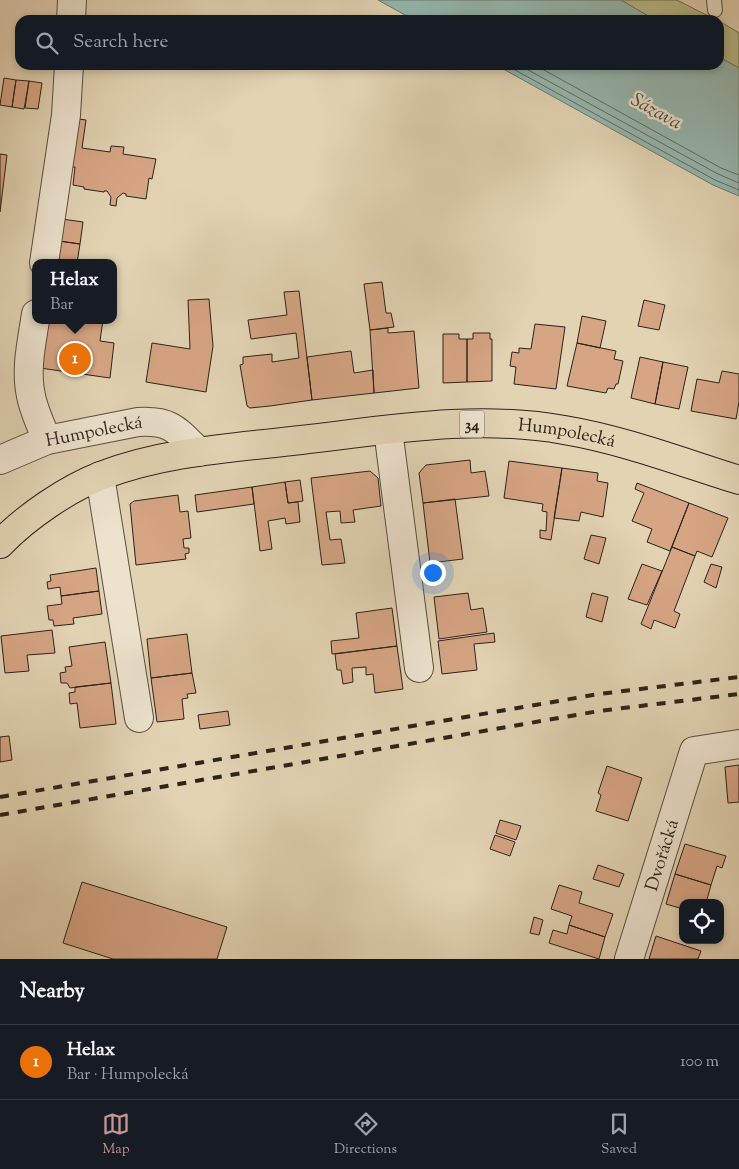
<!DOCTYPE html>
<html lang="en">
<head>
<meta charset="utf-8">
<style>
  body { margin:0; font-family:"Sorts Mill Goudy",serif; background:#20242c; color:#f1f3f6 }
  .controls { position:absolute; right:15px; bottom:15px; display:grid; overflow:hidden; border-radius:10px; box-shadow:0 2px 8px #0003 }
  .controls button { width:45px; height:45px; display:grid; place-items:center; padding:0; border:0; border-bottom:1px solid #363941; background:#171b24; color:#f1f3f6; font:25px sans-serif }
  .you { position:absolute; left:432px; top:572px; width:18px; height:18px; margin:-12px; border:4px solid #fff; border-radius:50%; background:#1a73e8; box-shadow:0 0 0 8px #1a73e833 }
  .badge { display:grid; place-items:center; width:32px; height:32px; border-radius:50%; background:#c59692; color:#fff; font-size:16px; font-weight:700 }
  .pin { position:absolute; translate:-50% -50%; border:2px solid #fff; box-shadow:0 1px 5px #0006 }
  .popup { position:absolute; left:32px; top:259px; width:85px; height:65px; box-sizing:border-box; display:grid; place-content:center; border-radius:10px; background:#171b24; filter:drop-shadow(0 1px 4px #0005); font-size:16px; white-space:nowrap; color:#9ea1a6 }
  .popup b { font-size:19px; color:#f1f3f6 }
  .popup::after { content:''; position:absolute; left:50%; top:100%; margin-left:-10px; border:10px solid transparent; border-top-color:#171b24 }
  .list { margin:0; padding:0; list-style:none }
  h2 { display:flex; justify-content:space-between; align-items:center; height:65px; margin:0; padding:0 20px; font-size:21px }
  h2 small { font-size:16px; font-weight:400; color:#9ea1a6 }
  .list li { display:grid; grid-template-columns:32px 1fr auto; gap:15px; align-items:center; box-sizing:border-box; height:75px; padding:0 20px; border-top:1px solid #363941 }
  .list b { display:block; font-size:19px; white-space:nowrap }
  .list p { margin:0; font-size:16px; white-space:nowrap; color:#9ea1a6 }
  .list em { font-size:16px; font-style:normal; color:#9ea1a6 }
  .icon { flex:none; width:28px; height:28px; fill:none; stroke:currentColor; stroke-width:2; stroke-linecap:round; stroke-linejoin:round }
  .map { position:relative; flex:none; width:739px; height:959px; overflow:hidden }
  .search { position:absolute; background:#171b24; box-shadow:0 2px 8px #0003; left:15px; right:15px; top:15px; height:55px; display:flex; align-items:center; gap:12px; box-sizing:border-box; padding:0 18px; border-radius:15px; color:#9ea1a6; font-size:19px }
  .sheet { height:140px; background:#171b24 }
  nav { display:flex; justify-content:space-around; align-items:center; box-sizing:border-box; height:70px; border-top:1px solid #363941; background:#171b24; font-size:14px; color:#9ea1a6 }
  nav a { display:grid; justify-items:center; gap:2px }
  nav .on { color:#c59692 }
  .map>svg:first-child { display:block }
  .green { fill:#b8bb89; stroke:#726f52 }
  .water { fill:#95b7af; stroke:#6b7c73 }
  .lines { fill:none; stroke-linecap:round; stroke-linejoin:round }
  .shore { stroke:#616d64; stroke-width:1 }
  .building { fill:#d6a584; stroke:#2d231a }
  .lane-casing { stroke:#5a4f40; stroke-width:16 }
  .street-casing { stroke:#5a4f40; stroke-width:30 }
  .primary-casing { stroke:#2d231a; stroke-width:30 }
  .lane { stroke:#ece2ce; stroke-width:14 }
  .street { stroke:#ece2ce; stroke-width:28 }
  .primary { stroke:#e2d3b3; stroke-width:28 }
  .rail { stroke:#2d231a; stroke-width:4; stroke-dasharray:9 9; stroke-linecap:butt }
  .labels { text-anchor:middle; stroke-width:5; stroke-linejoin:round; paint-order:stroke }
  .shield { fill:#ece2ce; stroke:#665c50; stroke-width:1 }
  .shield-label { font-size:16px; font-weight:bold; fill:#2d231a }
  .street-label { font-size:18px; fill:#2d231a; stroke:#ece2ce }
  .water-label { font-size:19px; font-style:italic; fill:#47483f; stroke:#ece2ce }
</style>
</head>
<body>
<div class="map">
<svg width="739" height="959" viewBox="0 0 739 959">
  <rect width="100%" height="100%" fill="#e2d3b3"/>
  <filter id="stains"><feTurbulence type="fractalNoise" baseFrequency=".004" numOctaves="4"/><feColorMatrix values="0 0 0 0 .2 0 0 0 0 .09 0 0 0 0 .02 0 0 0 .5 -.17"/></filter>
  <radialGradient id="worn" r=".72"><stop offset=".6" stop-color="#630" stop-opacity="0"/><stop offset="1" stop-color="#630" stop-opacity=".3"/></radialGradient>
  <path class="green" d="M621,0H677L716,20H655Z
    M719,21L739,33V68L719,57Z"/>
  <path class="water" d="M378,0H621L655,20H414Z
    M719,57L739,68V196L713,185L496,65H719Z"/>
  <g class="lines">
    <path class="shore" d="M506,65L715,180L739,190
      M519,65L718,174L739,183
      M535,65L721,168L739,175"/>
  </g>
  <path class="building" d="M4,78L16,80L12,107L0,105Z
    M16,80L29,81L24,109L12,107Z
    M29,81L42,83L38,109L25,108Z
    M78,119L86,120L82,148L110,152L111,146L124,147L123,154L156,159L152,179L149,178L146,199L126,196V194L123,193L117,198L116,206L110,205L111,197L107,191H104V192L84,189V187L73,185L75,167H71Z
    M0,154L7,155L0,212Z
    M62,219L83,222L80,244L59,241Z
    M59,241L80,244L77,263H56Z
    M382,282L386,313H391L394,327L370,330L364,284Z
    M299,291L312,400L270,406L250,408L247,406L240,365L243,364V357L272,354V362L299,358L296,333L251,339L248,320L287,315L284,292Z
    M209,299L213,346L206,392L146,382L152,343L190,349L188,300Z
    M644,300L665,305L659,330L638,326Z
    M582,316L606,321L600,348L577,343Z
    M47,320H103L100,341L114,343L110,378L40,368Z
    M535,324L565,327L556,389L514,384L516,367L510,366L512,352L519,353V348L531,349Z
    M388,328V333L414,331L419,388L374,393L370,330Z
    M473,333H490V339H492V381L467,382V339H473Z
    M443,334H459V339H467V382L443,383Z
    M577,343L616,351L614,359L623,361L618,384H616L614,389L608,388L606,393L567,386Z
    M351,351L354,373L373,370L374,393L312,400L307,357Z
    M640,357L663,362L655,404L631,398Z
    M663,362L688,367L679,409L655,404Z
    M722,371L739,374V402L736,419L691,411L697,379L719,383Z
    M470,460L471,473L485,471L489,496L423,503L419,473L426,465Z
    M509,461L562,468L551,540L540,538V530L546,531L547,512L542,511L543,504L504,498Z
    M562,468L598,473L597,481L608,483L603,517L581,512L579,521L554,518Z
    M370,471L378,478L381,506L353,510L355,522L341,523L340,511L326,512L330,540L341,539L345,563L322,565L311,478Z
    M300,480L303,501L288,503L285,482Z
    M285,482L288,503L298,502L300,522L286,524L285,518L268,521L272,549L260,551L252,487Z
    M637,483L689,503L670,551L647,542L652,529L632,521L644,493L635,489Z
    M252,487L254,504L197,512L195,495Z
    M178,495L180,512L188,511L191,538L183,539L184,548H189V553L185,554L186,559L136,565L130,504L134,501Z
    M455,499L463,559L430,563L423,503Z
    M689,503L728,518L712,557L697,551L695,556L672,547Z
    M591,535L606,538L599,564L584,559Z
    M672,547L695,556L674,611L680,614L675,628L654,620L651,629L641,624Z
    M642,564L662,571L647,605L628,599Z
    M711,564L722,567L716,588L704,582Z
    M96,568L99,591L61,596L60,587L48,589L47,582L51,581L50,575Z
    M99,591L102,614L73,618L74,624L54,626L53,620H49L47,606L62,604L61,596Z
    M468,593L471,610L483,608L487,632L439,639L434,597Z
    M592,593L608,597L602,622L586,617Z
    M392,608L397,646L332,654L331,641L359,638L356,613Z
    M52,630L55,653L27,655L29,671L5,673L1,636Z
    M494,633L495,642L474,644L477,670L442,674L438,641Z
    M187,634L192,673L151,678L147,639Z
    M105,642L111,683L70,688L67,683H61L60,673L66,672L65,667L72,666L69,647Z
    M397,646L403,689L375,693L373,674L366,675V667L352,668L353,682L343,684L341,670H337L335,654Z
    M192,673L196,693L187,694L188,698L182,699L184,719L157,722L151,678Z
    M111,683L116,724L80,728L77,703L70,704L69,693L75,692V687Z
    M228,711L230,725L200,729L198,715Z
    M9,736L12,760L0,762V737Z
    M739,765V802L728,803L725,767Z
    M607,766L642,778L628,821L596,811L601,795L598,793Z
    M500,820L521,826L516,840L496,833Z
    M495,835L515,842L510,856L490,849Z
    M685,844L726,856L722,868L717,866L711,885L675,874Z
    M598,865L624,874L619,887L593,879Z
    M675,874L711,885L706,903H683V909L666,904Z
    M82,882L227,927L217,959H113L63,943Z
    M559,885L582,892L579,903L613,914L605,937L569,925L572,916L551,909Z
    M534,917L543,920L539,935L530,933Z
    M569,925L605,937L599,959L549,943L553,930L567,934Z
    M656,936L701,951L698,959H649Z"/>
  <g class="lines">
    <defs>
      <path id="lane" d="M714,0L715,10"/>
      <g id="street">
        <path d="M71,20L72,0"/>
        <path d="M44,263L66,115L69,65"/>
        <path d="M36,314C32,341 25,369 31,396C34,411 41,426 47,440"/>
        <path d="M388,430L419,668"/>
        <path id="s1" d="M0,460L47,440L138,422C171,420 177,430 199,452"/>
        <path d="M100,476L139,718"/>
        <path id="s2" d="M629,959L694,751L739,744"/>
      </g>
      <g id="primary">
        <path id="s3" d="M0,544C26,517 68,488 103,475C166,451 234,448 301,440C387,430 477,414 564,430C624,440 681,462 739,480"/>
      </g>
    </defs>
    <use href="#lane" class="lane-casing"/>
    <use href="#street" class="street-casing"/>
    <use href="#primary" class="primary-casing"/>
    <use href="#lane" class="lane"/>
    <use href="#street" class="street"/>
    <use href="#primary" class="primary"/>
    <path class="rail" d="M0,797L599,694L739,677
      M0,815L599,711L739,694"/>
  </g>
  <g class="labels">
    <rect class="shield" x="459.5" y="410.5" width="25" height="27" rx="4"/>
    <g class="shield-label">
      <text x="472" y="430">34</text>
    </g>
    <g class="street-label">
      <text dy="6" stroke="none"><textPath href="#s1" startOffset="99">Humpolecká</textPath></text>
      <text dy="6" stroke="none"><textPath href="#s3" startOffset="594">Humpolecká</textPath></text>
      <text dy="6" stroke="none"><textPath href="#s2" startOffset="109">Dvořácká</textPath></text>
    </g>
    <g class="water-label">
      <text transform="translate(657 110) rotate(29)" y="7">Sázava</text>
    </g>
  </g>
  <rect width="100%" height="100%" filter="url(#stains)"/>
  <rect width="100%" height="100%" fill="url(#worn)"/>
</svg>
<div class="controls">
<button><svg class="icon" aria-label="locate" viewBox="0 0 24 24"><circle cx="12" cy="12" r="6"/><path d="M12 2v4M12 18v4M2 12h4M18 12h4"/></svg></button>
</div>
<div class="you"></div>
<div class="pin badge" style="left:75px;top:359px;background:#e8710a">1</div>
<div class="popup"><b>Helax</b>Bar</div>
<div class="search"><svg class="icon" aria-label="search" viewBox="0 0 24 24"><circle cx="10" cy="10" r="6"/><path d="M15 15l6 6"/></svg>Search here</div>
</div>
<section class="sheet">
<h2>Nearby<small></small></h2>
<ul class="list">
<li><span class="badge" style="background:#e8710a">1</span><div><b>Helax</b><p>Bar · Humpolecká</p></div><em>100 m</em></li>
</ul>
</section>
<nav>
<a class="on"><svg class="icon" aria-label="map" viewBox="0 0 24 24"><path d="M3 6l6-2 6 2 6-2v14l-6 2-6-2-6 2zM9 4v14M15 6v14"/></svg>Map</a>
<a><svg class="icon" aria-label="directions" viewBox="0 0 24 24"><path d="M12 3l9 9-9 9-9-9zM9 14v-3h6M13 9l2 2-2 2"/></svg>Directions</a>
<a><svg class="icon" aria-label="saved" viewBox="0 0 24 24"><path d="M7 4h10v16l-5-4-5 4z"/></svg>Saved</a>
</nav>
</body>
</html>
